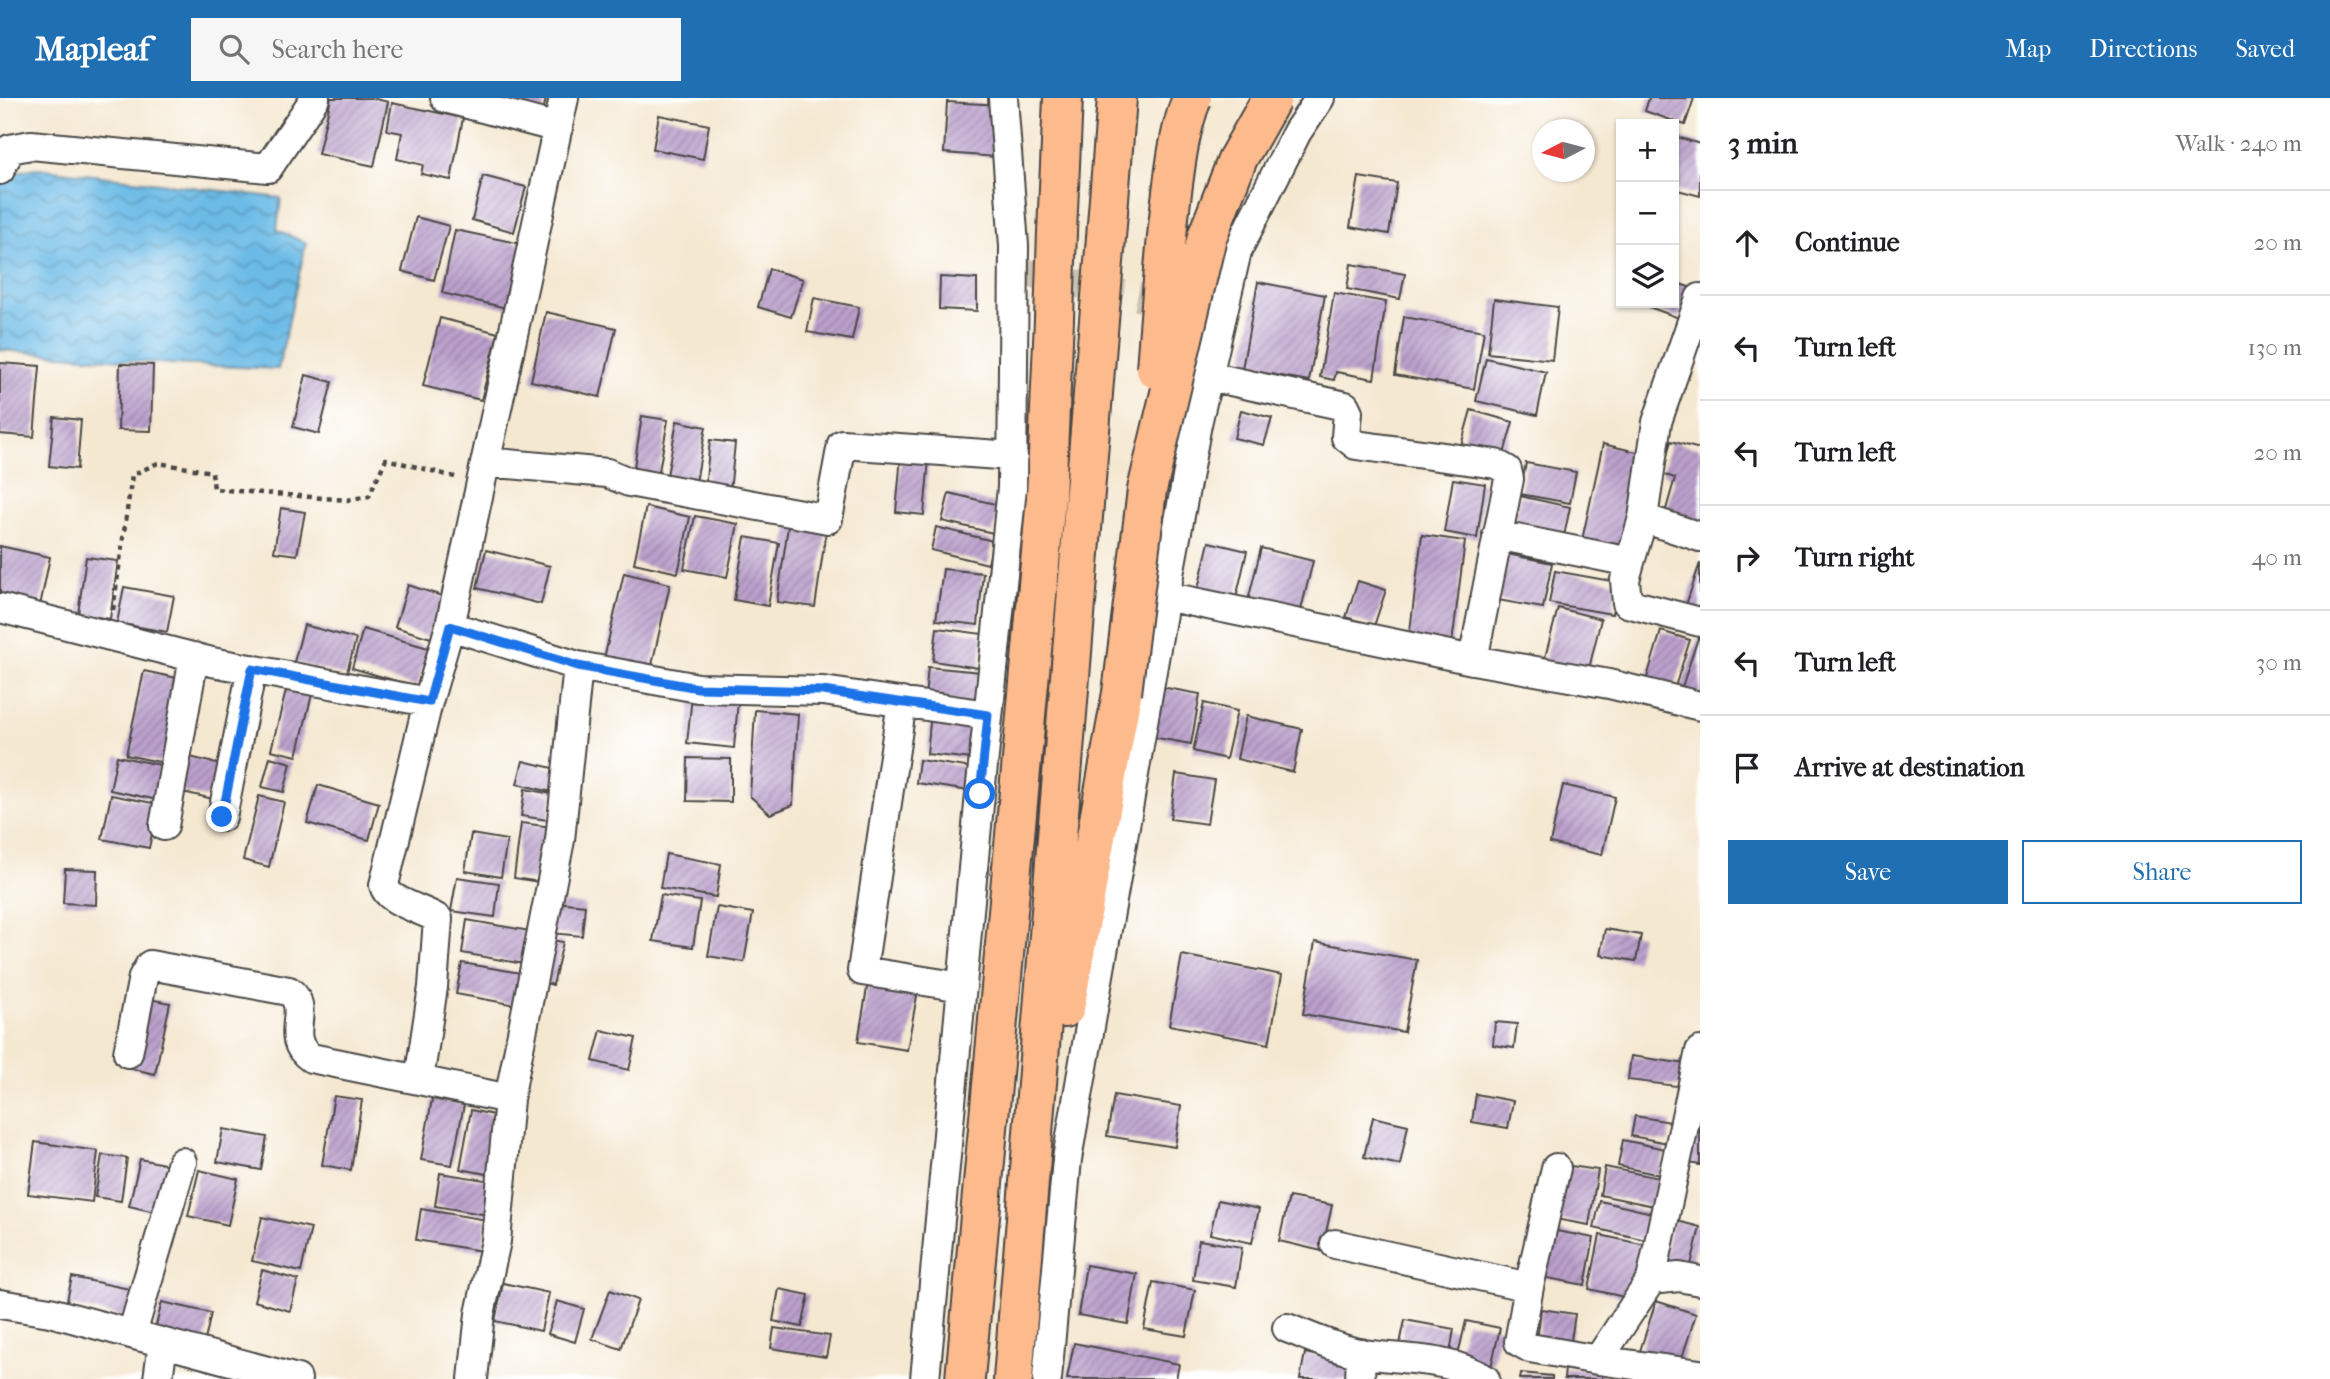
<!DOCTYPE html>
<html lang="en">
<head>
<meta charset="utf-8">
<style>
  body { margin:0; font-family:"IM FELL French Canon",serif; background:#f6f6f6; color:#202124 }
  .controls { position:absolute; right:21px; top:21px; display:grid; overflow:hidden; border-radius:0px; box-shadow:0 2px 5px #0004 }
  .controls button { width:63px; height:63px; display:grid; place-items:center; padding:0; border:0; border-bottom:2px solid #e0e0e0; background:#fff; color:#202124; font:35px sans-serif }
  .compass { position:absolute; left:1532px; top:21px; width:63px; height:63px; border-radius:50%; background:#fff; box-shadow:0 2px 5px #0004; rotate:264deg }
  .stop { position:absolute; width:21px; height:21px; margin:-16px; border:5px solid #1a73e8; border-radius:50%; background:#fff }
  .stop.end { background:#1a73e8; border-color:#fff; box-shadow:0 2px 7px #0008 }
  .list { margin:0; padding:0; list-style:none }
  h2 { display:flex; justify-content:space-between; align-items:center; height:91px; margin:0; padding:0 28px; font-size:30px }
  h2 small { font-size:23px; font-weight:400; color:#757577 }
  .list li { display:grid; grid-template-columns:46px 1fr auto; gap:21px; align-items:center; box-sizing:border-box; height:105px; padding:0 28px; border-top:2px solid #e0e0e0 }
  .list b { display:block; font-size:26px; white-space:nowrap }
  .list em { font-size:23px; font-style:normal; color:#757577 }
  .actions { display:flex; gap:14px; padding:21px 28px }
  .actions a { flex:1; padding:16px 0; border:2px solid #1f6fb2; border-radius:0px; text-align:center; font-size:24px; color:#1f6fb2 }
  .actions .main { background:#1f6fb2; color:#fff }
  .icon { flex:none; width:38px; height:38px; fill:none; stroke:currentColor; stroke-width:2; stroke-linecap:round; stroke-linejoin:round }
  .map { position:relative; flex:none; width:1700px; height:1281px; overflow:hidden }
  header { display:flex; align-items:center; gap:42px; box-sizing:border-box; height:98px; padding:0 35px; background:#1f6fb2; color:#fff }
  header strong { font-size:33px }
  nav { display:flex; gap:38px; margin-inline-start:auto; font-size:24px }
  .search { width:490px; height:63px; background:#f6f6f6; display:flex; align-items:center; gap:18px; box-sizing:border-box; padding:0 24px; border-radius:0px; color:#757577; font-size:26px }
  main { display:flex }
  aside { flex:1; background:#fff }
  .map>svg:first-child { display:block }
  .water { fill:url(#water-waves); stroke:#4c7389; stroke-width:2 }
  .building { fill:url(#building-hatch) }
  .lines { fill:none; stroke-linecap:round; stroke-linejoin:round }
  .minor-tunnel { stroke:#cdc2b0; stroke-width:28; stroke-dasharray:28 14; stroke-linecap:butt }
  .minor-casing { stroke:#494744; stroke-width:32 }
  .highway-casing { stroke:#494744; stroke-width:42 }
  .path { stroke:#494744; stroke-width:4.5; stroke-dasharray:5 5; stroke-linecap:butt }
  .minor { stroke:#fff; stroke-width:28 }
  .highway { stroke:#fcba8d; stroke-width:38 }
  .highway-bridge-casing { stroke:#494744; stroke-width:42; stroke-linecap:butt }
  .highway-bridge { stroke:#fcba8d; stroke-width:38 }
  .route { stroke:#1a73e8; stroke-width:9 }
</style>
</head>
<body>
<header>
<strong>Mapleaf</strong>
<div class="search"><svg class="icon" aria-label="search" viewBox="0 0 24 24"><circle cx="10" cy="10" r="6"/><path d="M15 15l6 6"/></svg>Search here</div>
<nav><a>Map</a><a>Directions</a><a>Saved</a></nav>
</header>
<main>
<div class="map">
<svg width="1700" height="1281" viewBox="0 0 1700 1281">
  <defs>
    <pattern id="water-waves" width="16" height="10" patternUnits="userSpaceOnUse" patternTransform="scale(1.75)"><rect width="16" height="10" fill="#6cbbe7"/><path d="M0 5q4-4 8 0t8 0" fill="none" stroke="#5998bb"/></pattern>
    <pattern id="building-hatch" width="6" height="6" patternUnits="userSpaceOnUse" patternTransform="scale(1.75)"><rect width="6" height="6" fill="#bba0cc"/><path d="M-1 1l2-2M0 6l6-6M5 7l2-2" fill="none" stroke="#9883a6"/></pattern>
  </defs>
  <rect width="100%" height="100%" fill="#fff"/>
  <filter id="ink" filterUnits="userSpaceOnUse"><feTurbulence type="fractalNoise" baseFrequency=".0143" numOctaves="2"/><feDisplacementMap in="SourceGraphic" scale="14" xChannelSelector="R" yChannelSelector="G"/><feConvolveMatrix kernelMatrix="1 2 1 2 8 2 1 2 1" color-interpolation-filters="sRGB"/></filter>
  <filter id="wash" filterUnits="userSpaceOnUse"><feTurbulence type="fractalNoise" baseFrequency=".00686" numOctaves="4" result="noise"/><feDisplacementMap in="SourceGraphic" scale="28" xChannelSelector="R" yChannelSelector="G"/><feGaussianBlur stdDeviation="1.57" result="paint"/><feColorMatrix in="noise" values="0 0 0 0 0 0 0 0 0 0 0 0 0 0 0 0 0 1.4 0 .05"/><feComposite in="paint" operator="in"/></filter>
  <g filter="url(#wash)">
    <rect width="100%" height="100%" fill="#f5e8d1"/>
    <path class="water" d="M36,70L281,100L277,132L306,145L278,271L172,266L0,252V86L3,77Z"/>
    <g id="blocks">
      <path class="building" d="M331,0H372L388,4L374,68L318,56Z
        M492,0H546L542,19Z
        M1649,0H1694L1685,27L1645,13Z
        M947,4L1000,7L997,59L944,55Z
        M392,5L463,20L451,82L421,76L423,67L397,61L402,35L387,32Z
        M659,17L709,27L703,61L653,51Z
        M1674,38L1700,46V98L1674,91Z
        M483,78L526,89L514,134L472,122Z
        M1359,79L1397,85L1389,136L1350,129Z
        M416,119L449,128L434,182L402,173Z
        M455,132L526,147L511,211L442,195Z
        M1351,166L1405,176L1400,201L1347,191Z
        M769,171L803,181L791,219L758,209Z
        M940,179L977,181V213L939,211Z
        M1258,184L1325,197L1309,283L1242,271Z
        M1674,184L1689,189L1679,220L1638,205H1674Z
        M1334,195L1386,204L1374,281L1336,274L1334,282L1320,279Z
        M814,200L859,209L852,242L807,234Z
        M1494,201L1558,209L1552,262L1488,255Z
        M546,214L616,230L600,299L531,283Z
        M1404,219L1484,233L1474,291L1395,277Z
        M440,220L498,235L481,302L423,288Z
        M1486,260L1546,274L1537,317L1476,303Z
        M0,265L40,268L34,339L0,336Z
        M120,266L153,267L151,333L118,332Z
        M306,277L332,284L319,336L293,329Z
        M1241,312L1272,320L1264,347L1234,340Z
        M1471,312L1513,324L1502,363L1460,351Z
        M642,318L668,322L658,379L633,375Z
        M54,319L81,322L77,371L49,368Z
        M677,323L706,329L695,389L666,383Z
        M710,342L735,345L730,394L705,391Z
        M1671,343L1700,351V433L1663,422L1675,380L1662,376Z
        M1603,346L1645,356L1624,452L1582,442Z
        M901,358L929,361L924,417L896,414Z
        M1526,365L1576,374L1570,405L1520,396Z
        M1453,381L1485,386L1477,440L1444,434Z
        M949,395L999,407L993,435L942,423Z
        M1520,398L1570,409L1563,443L1512,433Z
        M646,409L690,419L678,475L634,465Z
        M281,410L305,414L297,457L274,454Z
        M695,418L738,426L727,479L684,471Z
        M788,428L826,433L815,509L777,504Z
        M936,429L993,443L988,466L931,452Z
        M1422,437L1465,443L1452,546L1409,541Z
        M745,439L779,445L768,508L734,502Z
        M1209,444L1247,453L1235,505L1197,495Z
        M0,448L50,459L40,508L0,499Z
        M1261,450L1313,463L1299,520L1247,507Z
        M486,452L550,468L541,506L477,490Z
        M1507,456L1552,465L1543,510L1498,502Z
        M86,459L118,463L110,521L78,516Z
        M1700,465V512L1686,507Z
        M943,471L983,475L978,527L936,522Z
        M1555,473L1617,484L1612,516L1549,505Z
        M624,475L670,486L650,576L603,565Z
        M1358,483L1386,492L1374,528L1346,519Z
        M408,487L445,499L431,540L395,529Z
        M124,489L174,498L167,534L117,525Z
        M1558,510L1601,521L1587,579L1543,567Z
        M304,527L356,541L346,578L294,564Z
        M937,530L983,536L979,570L933,563Z
        M363,531L428,550L417,589L352,570Z
        M1661,533L1690,542L1673,595L1645,586Z
        M1698,540L1700,541V605L1679,598Z
        M928,569L981,574L977,606L925,600Z
        M144,573L186,582L169,666L126,657Z
        M287,589L312,596L297,658L271,652Z
        M1161,589L1200,596L1191,646L1152,639Z
        M692,598L738,603L734,650L687,645Z
        M1204,605L1237,613L1226,661L1193,653Z
        M755,612L798,616L793,707L770,716L750,698Z
        M931,615L976,620L972,661L927,656Z
        M1246,618L1302,631L1293,674L1237,661Z
        M182,657L230,669L222,703L174,692Z
        M117,658L165,668L158,702L110,692Z
        M270,659L291,665L284,694L262,689Z
        M688,660L731,661V704L687,703Z
        M919,662L973,670L970,693L916,685Z
        M523,663L561,672L556,695L517,686Z
        M1176,676L1214,682L1207,726L1170,721Z
        M318,687L379,705L369,742L307,725Z
        M1563,687L1615,699L1602,757L1550,745Z
        M525,691L552,696L548,722L521,718Z
        M111,697L158,706L149,750L102,741Z
        M259,698L284,704L269,769L243,762Z
        M521,725L553,729L546,785L514,780Z
        M471,736L507,742L501,779L465,773Z
        M666,756L721,766L716,799L660,790Z
        M65,771L97,772L96,807L63,805Z
        M457,779L499,785L495,819L451,813Z
        M661,797L700,803L693,849L653,843Z
        M555,804L585,807L582,838L551,835Z
        M717,809L753,815L744,864L708,858Z
        M467,822L530,833L524,866L462,855Z
        M1605,831L1641,837L1636,863L1600,857Z
        M546,841L563,844L553,887L538,883Z
        M1315,844L1417,862L1404,934L1303,916Z
        M1182,857L1282,877L1269,946L1169,927Z
        M462,865L521,875L516,907L456,896Z
        M869,878L919,887L907,952L858,944Z
        M144,900L170,905L155,976L129,970Z
        M1495,924L1517,926L1514,950L1493,947Z
        M601,932L636,940L629,972L593,963Z
        M1631,958L1687,966L1684,989L1628,982Z
        M1476,996L1513,1003L1508,1030L1472,1024Z
        M1114,997L1181,1008L1175,1049L1107,1038Z
        M334,998L362,1002L351,1072L322,1067Z
        M432,1001L464,1007L452,1067L421,1062Z
        M471,1012L498,1018L487,1076L460,1071Z
        M1635,1018L1671,1024L1668,1045L1631,1038Z
        M1373,1019L1408,1027L1400,1067L1364,1059Z
        M1696,1026L1700,1027V1067L1689,1065Z
        M223,1031L267,1039L261,1072L217,1064Z
        M1623,1042L1665,1051L1660,1077L1618,1068Z
        M35,1044L98,1053L92,1104L28,1096Z
        M102,1057L127,1060L121,1103L95,1099Z
        M140,1061L174,1068L164,1116L129,1108Z
        M1564,1067L1598,1072L1589,1127L1555,1121Z
        M1605,1069L1659,1080L1654,1108L1600,1097Z
        M199,1072L238,1081L228,1127L188,1118Z
        M440,1075L492,1083L488,1117L435,1108Z
        M1289,1099L1332,1107L1322,1153L1279,1143Z
        M1218,1102L1259,1111L1252,1145L1210,1136Z
        M1600,1103L1652,1115L1646,1142L1594,1130Z
        M421,1111L487,1122L482,1153L416,1142Z
        M262,1119L311,1130L301,1174L252,1163Z
        M1673,1122L1700,1129L1690,1171L1662,1164Z
        M1551,1132L1594,1140L1585,1187L1542,1179Z
        M1600,1137L1645,1147L1633,1201L1589,1191Z
        M1199,1142L1242,1149L1236,1189L1193,1182Z
        M1086,1167L1137,1176L1128,1226L1078,1217Z
        M262,1172L298,1182L290,1213L254,1203Z
        M72,1179L134,1192L128,1220L66,1207Z
        M1153,1184L1195,1192L1186,1238L1144,1231Z
        M503,1185L549,1195L541,1233L495,1223Z
        M779,1191L809,1197L802,1229L773,1223Z
        M610,1192L638,1202L621,1251L592,1241Z
        M557,1203L584,1211L575,1244L548,1236Z
        M1656,1203L1696,1216L1680,1266L1640,1253Z
        M162,1204L211,1215L204,1247L154,1235Z
        M1541,1211L1575,1216L1570,1249L1537,1244Z
        M1405,1222L1454,1231L1449,1261L1399,1251Z
        M1466,1223L1500,1230L1491,1269L1457,1261Z
        M774,1230L830,1238L826,1259L771,1250Z
        M1074,1245L1179,1266L1176,1281H1067Z
        M1305,1255L1351,1265L1348,1281H1300Z
        M1565,1270L1603,1274L1602,1281H1564Z
        M1521,1275L1552,1278V1281H1520Z"/>
    </g>
  </g>
  <g filter="url(#ink)">
    <use href="#blocks" fill-opacity="0" stroke="#494744" stroke-width="2"/>
    <g class="lines">
      <path class="minor-tunnel" d="M1014,172L1179,208"/>
      <defs>
        <path id="minor" d="M445,0L558,30
          M0,72L10,51L31,47L268,70L315,0
          M1208,278L1345,308L1348,314L1346,339L1356,347L1496,366L1507,372L1509,381L1473,562
          M486,364L607,375L629,384L828,421L842,346L1013,358
          M1643,420L1700,439
          M1497,437L1630,464L1643,420L1657,324L1700,200
          M1630,464L1625,482L1627,505L1700,524
          M1165,498L1473,562L1609,586L1700,608
          M0,510L212,564L428,604L450,528L564,0
          M450,528L578,568L698,590L823,593L988,617
          M428,604L384,787C387,804 423,811 438,821L433,889L419,982L509,1001L496,1143L480,1216L473,1281
          M902,604L862,873L962,889
          M222,719L252,571
          M164,728L194,559
          M1700,953L1651,1182L1598,1262L1700,1276
          M128,955L143,879L150,867L289,893C313,911 281,939 311,960L419,982
          M509,1001L560,742L578,568
          M1335,1146L1529,1189L1519,1244L1530,1250L1598,1262
          M1651,1182L1679,1179L1700,1183
          M1529,1189L1556,1070
          M0,1206L50,1214L297,1281
          M1287,1230C1311,1239 1338,1252 1364,1256C1405,1262 1448,1259 1485,1281
          M132,1236L182,1064
          M158,1281L163,1245
          M925,1281L980,696L1012,390L1014,148L1003,0
          M1047,1281L1067,1061L1165,498L1197,326L1237,153L1297,34L1320,0
          M1360,1281L1361,1255"/>
        <path id="highway" d="M1057,134L1063,0
          M1105,152L1117,0
          M1065,910L1122,595
          M965,1281L1046,400L1054,221
          M1013,1281L1098,234"/>
      </defs>
      <use href="#minor" class="minor-casing"/>
      <use href="#highway" class="highway-casing"/>
      <path class="path" d="M113,512L132,377L158,365L212,374L214,391L347,402L369,398L386,361L455,379"/>
      <use href="#minor" class="minor"/>
      <use href="#highway" class="highway"/>
      <defs>
        <path id="highway-bridge" d="M1054,221L1057,134
          M1098,234L1105,152
          M1156,271C1160,217 1164,164 1170,110C1175,72 1178,36 1192,0
          M1122,595L1147,392L1207,139L1238,60L1272,0"/>
      </defs>
      <use href="#highway-bridge" class="highway-bridge-casing"/>
      <use href="#highway-bridge" class="highway-bridge"/>
    </g>
  </g>
  <g class="lines" filter="url(#ink)">
    <path class="route" d="M222,719L252,571L429,604L450,528L578,568L698,590L823,593L988,617L980,696"/>
  </g>
</svg>
<div class="controls">
<button>+</button>
<button>−</button>
<button><svg class="icon" aria-label="layers" viewBox="0 0 24 24"><path d="M12 4l9 5-9 5-9-5zM3 14l9 5 9-5"/></svg></button>
</div>
<svg class="compass" viewBox="-18 -18 36 36"><path d="M0-13l5 13h-10z" fill="#e53935"/><path d="M0 13l5-13h-10z" fill="#757577"/></svg>
<div class="stop" style="left:980px;top:696px"></div>
<div class="stop end" style="left:222px;top:719px"></div>
</div>
<aside>
<h2>3 min<small>Walk · 240 m</small></h2>
<ul class="list">
<li><svg class="icon" aria-label="ahead" viewBox="0 0 24 24"><path d="M12 20V5M6 11l6-6 6 6"/></svg><div><b>Continue</b></div><em>20 m</em></li>
<li><svg class="icon" aria-label="left" viewBox="0 0 24 24"><path d="M17 20v-9H6M10 6l-5 5 5 5"/></svg><div><b>Turn left</b></div><em>130 m</em></li>
<li><svg class="icon" aria-label="left" viewBox="0 0 24 24"><path d="M17 20v-9H6M10 6l-5 5 5 5"/></svg><div><b>Turn left</b></div><em>20 m</em></li>
<li><svg class="icon" aria-label="right" viewBox="0 0 24 24"><path d="M7 20v-9h11M14 6l5 5-5 5"/></svg><div><b>Turn right</b></div><em>40 m</em></li>
<li><svg class="icon" aria-label="left" viewBox="0 0 24 24"><path d="M17 20v-9H6M10 6l-5 5 5 5"/></svg><div><b>Turn left</b></div><em>30 m</em></li>
<li><svg class="icon" aria-label="arrive" viewBox="0 0 24 24"><path d="M6 21V4h12l-3 4 3 4H6"/></svg><div><b>Arrive at destination</b></div></li>
</ul>
<div class="actions"><a class="main">Save</a><a>Share</a></div>
</aside>
</main>
</body>
</html>
